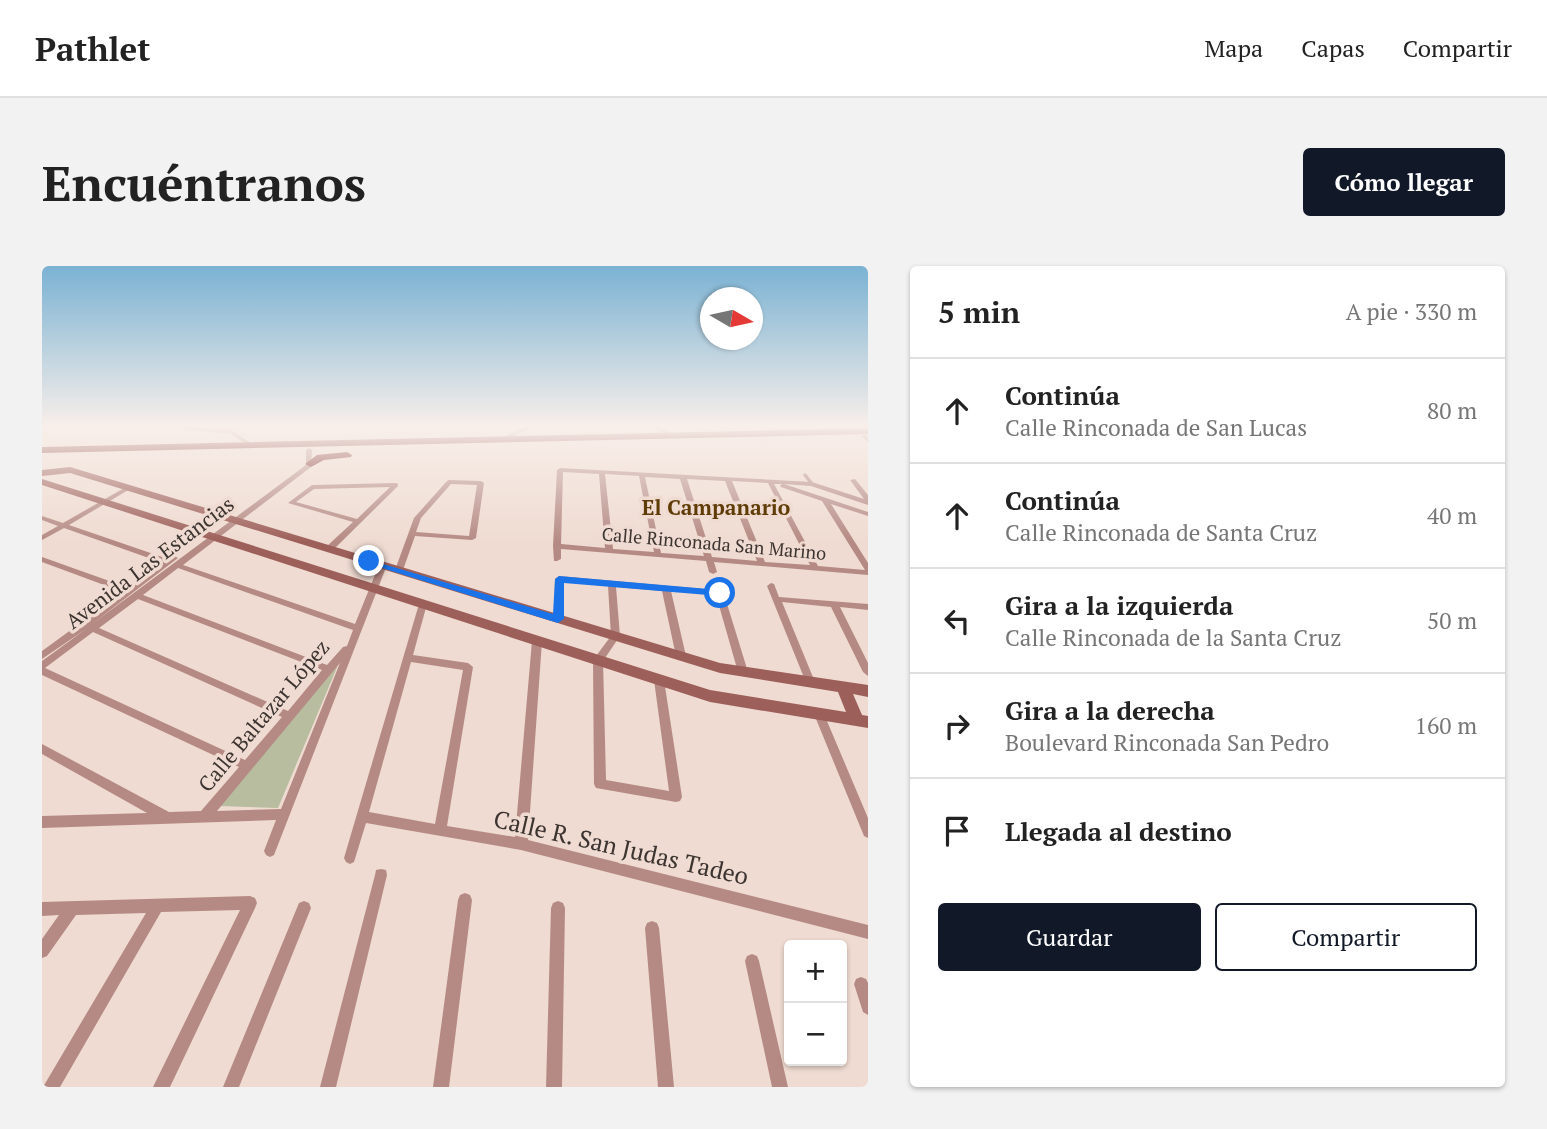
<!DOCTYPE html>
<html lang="es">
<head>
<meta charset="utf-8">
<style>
  body { margin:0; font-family:"PT Serif",serif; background:#f2f2f2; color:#222 }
  .controls { position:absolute; right:21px; bottom:21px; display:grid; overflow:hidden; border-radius:7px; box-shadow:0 2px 5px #0004 }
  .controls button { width:63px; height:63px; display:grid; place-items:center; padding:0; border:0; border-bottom:2px solid #e0e0e0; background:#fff; color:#222; font:35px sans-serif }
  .compass { position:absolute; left:658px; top:21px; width:63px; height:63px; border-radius:50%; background:#fff; box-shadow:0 2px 5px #0004; rotate:99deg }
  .stop { position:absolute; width:21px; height:21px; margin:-16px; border:5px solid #1a73e8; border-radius:50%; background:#fff }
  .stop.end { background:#1a73e8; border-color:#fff; box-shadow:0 2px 7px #0008 }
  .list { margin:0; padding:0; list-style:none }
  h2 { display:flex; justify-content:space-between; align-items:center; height:91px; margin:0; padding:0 28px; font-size:30px }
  h2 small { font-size:23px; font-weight:400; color:#767676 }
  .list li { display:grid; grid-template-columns:46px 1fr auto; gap:21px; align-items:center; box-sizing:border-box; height:105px; padding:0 28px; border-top:2px solid #e0e0e0 }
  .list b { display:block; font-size:26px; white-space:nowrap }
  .list p { margin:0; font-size:23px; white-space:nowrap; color:#767676 }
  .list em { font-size:23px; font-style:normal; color:#767676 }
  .actions { display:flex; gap:14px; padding:21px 28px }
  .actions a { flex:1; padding:16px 0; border:2px solid #111827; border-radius:7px; text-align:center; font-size:24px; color:#111827 }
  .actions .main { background:#111827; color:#fff }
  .icon { flex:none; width:38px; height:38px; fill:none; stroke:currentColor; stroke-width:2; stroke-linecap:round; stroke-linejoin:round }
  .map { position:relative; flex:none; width:826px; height:821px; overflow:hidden; border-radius:7px }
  header { display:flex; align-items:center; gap:42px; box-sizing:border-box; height:98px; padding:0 35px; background:#fff; border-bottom:2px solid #e0e0e0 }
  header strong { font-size:33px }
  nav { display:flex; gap:38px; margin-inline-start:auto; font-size:24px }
  .intro { display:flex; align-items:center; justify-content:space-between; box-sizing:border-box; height:168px; padding:0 42px }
  h1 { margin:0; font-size:49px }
  .button { padding:18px 32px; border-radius:7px; background:#111827; color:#fff; font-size:24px; font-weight:700 }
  main { display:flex; gap:42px; padding:0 42px }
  aside { flex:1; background:#fff; border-radius:7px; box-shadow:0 2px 5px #0004 }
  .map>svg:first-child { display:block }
  .green { fill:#b7bd9e }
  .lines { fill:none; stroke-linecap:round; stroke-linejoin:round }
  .lane { stroke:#b58a84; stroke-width:3.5 }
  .street { fill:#b58a84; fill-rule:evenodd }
  .secondary { fill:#9d5f59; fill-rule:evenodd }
  .highway { fill:#78221f; fill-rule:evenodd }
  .route { fill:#1a73e8 }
  .labels { text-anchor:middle; stroke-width:7; stroke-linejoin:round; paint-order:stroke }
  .far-street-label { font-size:18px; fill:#3c3430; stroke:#efdbd1 }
  .far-quarter-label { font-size:21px; font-weight:bold; fill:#5f3b06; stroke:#efdbd1 }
  .street-label { font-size:21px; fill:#3c3430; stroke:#efdbd1 }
  .near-street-label { font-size:24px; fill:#3c3430; stroke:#efdbd1 }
</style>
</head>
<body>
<header>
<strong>Pathlet</strong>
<nav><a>Mapa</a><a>Capas</a><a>Compartir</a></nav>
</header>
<div class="intro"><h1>Encuéntranos</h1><a class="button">Cómo llegar</a></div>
<main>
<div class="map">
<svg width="826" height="821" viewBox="0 0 826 821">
  <rect width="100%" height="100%" fill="#efdbd1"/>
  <path class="green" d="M296,399L236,542L177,540Z"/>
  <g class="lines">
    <path class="lane" d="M139,161L189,166L210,180
      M614,161L628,169
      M459,174L487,161
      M763,209L770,218"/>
    <path class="street" d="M820,169H824L826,171V176L820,171Z
      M267,182L270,184L269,201L141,299L313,358L337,299L341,297L345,299L232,589L228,591L224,589L222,585L234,554L0,562V550L105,547L0,488V478L127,546L159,545L197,501L0,409V395L44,363L0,393V385L81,326L0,296V291L87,322L121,297L22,262L0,274V269L16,260L0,254V250L21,257L84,221H88V223L27,259L126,293L132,290L136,292L50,358L264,199V184ZM136,302L311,364L305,380L301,381L285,399L101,329ZM96,333L280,404L246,445L57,362ZM51,366L240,451L203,494L3,402ZM298,397L239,543L175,545Z
      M518,202L770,216L822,233L808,214L813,213L826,229V239L769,220L742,218L826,246V250L789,238L826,297V309L672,296L675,306L671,308L667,306L664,295L519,283V293L515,295H512L511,280L515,204ZM521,206L557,208L563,282L519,278ZM563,208L597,210L612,286L571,283ZM603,211L638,213L662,290L619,287ZM645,213L683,215L715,295L670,291ZM690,215L726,217L768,299L723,296ZM732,218H740L738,220L739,221L780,235L823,304L776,300Z
      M407,214L439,215L442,217L434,272L430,274L373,270L361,304L360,306H354L353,304L372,252L405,215ZM409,218L435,219L427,270L374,266L379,252Z
      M354,217L356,218V220L290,285H284V281L311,256L246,237L270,219ZM348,221L315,253L254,236L272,223Z
      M517,310L673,324L670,315L674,312L678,315L706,406L704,409H698L696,406L674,329L629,325L644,390L639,393L634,390L620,325L574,321L578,370L561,395L564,514L627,525L612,414L614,411H620L622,414L640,531L638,535L634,536L554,522L552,518L551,394L569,370L566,320L521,316L520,353L516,356L512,353L513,313Z
      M729,317L732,318L737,331L826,338V344L798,341L826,397V410L821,406L789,341L740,336L773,416L771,419H765L725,320Z
      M381,335L385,338L371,389L426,397L431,401L405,560L473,571L490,375L495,372L500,375L486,574L826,659V673L479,584L324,557L312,596L308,598L304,596L302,592L377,338ZM369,396L421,404L393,558L327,546Z
      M777,444L781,445L782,448L826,552V572L822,570L772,448L773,445Z
      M339,603L344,604L345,609L294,821H278L333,609L334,604Z
      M423,627L428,629L430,634L407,821H391L416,634L418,629Z
      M208,630L213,632L215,637L213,642L128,821H111L198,644L119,646L18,821H1L104,647L34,649L5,690L0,692V673L17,649L0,650V636Z
      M262,635L267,637L269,642L197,821H181L257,637Z
      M516,635L521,637L523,642L520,821H504L509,642L511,637Z
      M610,655L615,657L617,662L632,821H616L603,662L605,657Z
      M710,688L715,690L717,695L746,821H730L703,695L705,690Z
      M819,711L824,713L826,717V749L821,746L812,718L814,713Z"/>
    <path class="secondary" d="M28,201L678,397L826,419V431L811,428L820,449L826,450V462L668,436L0,219V213L668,424L804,446L796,426L678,407L28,207L0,210V204Z"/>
    <path class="highway" d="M826,162V168L0,187V181Z
      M305,186L310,189L309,191L282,194L269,201L263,198L275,189Z"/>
  </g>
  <linearGradient id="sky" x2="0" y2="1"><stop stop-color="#7ab2d3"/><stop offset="0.58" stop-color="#f8efea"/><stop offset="1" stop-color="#f8efea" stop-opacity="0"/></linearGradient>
  <rect width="826" height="276" fill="url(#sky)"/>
  <path class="route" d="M324,293L511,348L513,313L517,310L678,324L682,327L678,330L522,317V353L516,357L324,297Z"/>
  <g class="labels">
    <g class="far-street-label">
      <text transform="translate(672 278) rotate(5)" y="6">Calle Rinconada San Marino</text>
    </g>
    <g class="far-quarter-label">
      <text x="674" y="249">El Campanario</text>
    </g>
    <g class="street-label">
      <text transform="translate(108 297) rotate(-37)" y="7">Avenida Las Estancias</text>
      <text transform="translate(222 450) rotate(-50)" y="7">Calle Baltazar López</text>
    </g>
    <g class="near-street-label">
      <text transform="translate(579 582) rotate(13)" y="8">Calle R. San Judas Tadeo</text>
    </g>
  </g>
</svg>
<div class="controls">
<button>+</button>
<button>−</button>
</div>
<svg class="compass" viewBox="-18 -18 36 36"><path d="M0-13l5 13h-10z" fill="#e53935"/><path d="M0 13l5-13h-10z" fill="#767676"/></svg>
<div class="stop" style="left:678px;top:327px"></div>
<div class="stop end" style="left:327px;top:295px"></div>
</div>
<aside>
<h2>5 min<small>A pie · 330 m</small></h2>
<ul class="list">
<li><svg class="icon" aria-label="ahead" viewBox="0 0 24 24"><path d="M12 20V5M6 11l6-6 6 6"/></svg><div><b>Continúa</b><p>Calle Rinconada de San Lucas</p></div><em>80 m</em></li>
<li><svg class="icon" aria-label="ahead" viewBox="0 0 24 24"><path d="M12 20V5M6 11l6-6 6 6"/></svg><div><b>Continúa</b><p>Calle Rinconada de Santa Cruz</p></div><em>40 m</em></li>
<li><svg class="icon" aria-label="left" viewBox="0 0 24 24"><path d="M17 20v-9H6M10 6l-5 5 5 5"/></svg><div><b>Gira a la izquierda</b><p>Calle Rinconada de la Santa Cruz</p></div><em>50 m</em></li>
<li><svg class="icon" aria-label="right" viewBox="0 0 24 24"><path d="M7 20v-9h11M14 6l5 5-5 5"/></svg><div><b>Gira a la derecha</b><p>Boulevard Rinconada San Pedro</p></div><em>160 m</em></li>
<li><svg class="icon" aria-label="arrive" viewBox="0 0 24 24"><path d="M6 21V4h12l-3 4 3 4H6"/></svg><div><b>Llegada al destino</b></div></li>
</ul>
<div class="actions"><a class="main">Guardar</a><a>Compartir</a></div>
</aside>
</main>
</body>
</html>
